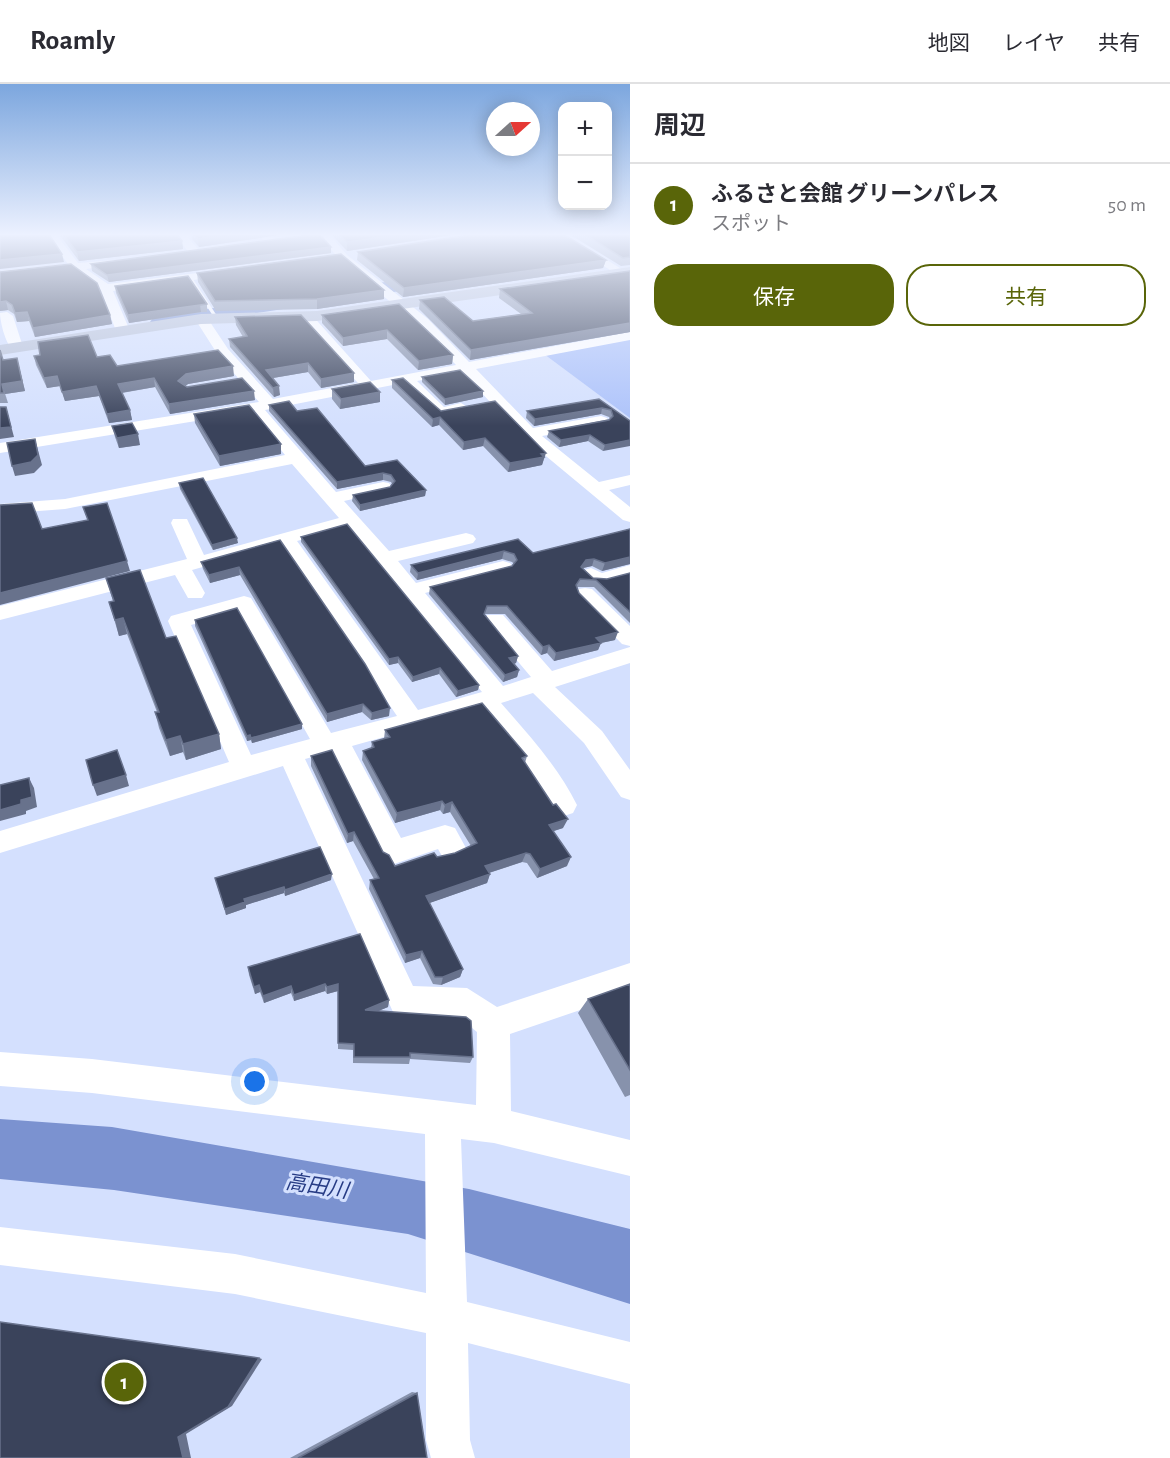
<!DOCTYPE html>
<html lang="ja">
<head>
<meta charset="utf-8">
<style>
  body { margin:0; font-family:"Alegreya Sans","Noto Sans JP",sans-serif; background:#f7f7f7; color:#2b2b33 }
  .controls { position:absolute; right:18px; top:18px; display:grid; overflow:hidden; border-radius:12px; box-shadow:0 3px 15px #0003 }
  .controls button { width:54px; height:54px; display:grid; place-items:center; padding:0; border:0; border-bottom:2px solid #e1e1e2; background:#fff; color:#2b2b33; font:30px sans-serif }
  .compass { position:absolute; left:486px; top:18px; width:54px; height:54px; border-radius:50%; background:#fff; box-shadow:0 3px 15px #0003; rotate:69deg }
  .you { position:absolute; left:255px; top:998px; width:21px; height:21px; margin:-15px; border:4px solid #fff; border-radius:50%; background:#1a73e8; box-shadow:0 0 0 9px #1a73e833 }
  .badge { display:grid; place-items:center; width:39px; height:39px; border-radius:50%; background:#596509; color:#fff; font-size:20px; font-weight:700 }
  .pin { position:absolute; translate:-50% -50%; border:3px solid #fff; box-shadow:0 2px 6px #0006 }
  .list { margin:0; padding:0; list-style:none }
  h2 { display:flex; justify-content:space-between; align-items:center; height:78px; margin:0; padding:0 24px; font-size:26px }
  h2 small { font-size:20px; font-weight:400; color:#7c7c81 }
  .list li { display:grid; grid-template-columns:39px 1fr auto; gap:18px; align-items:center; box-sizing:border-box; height:84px; padding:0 24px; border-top:2px solid #e1e1e2 }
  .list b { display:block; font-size:22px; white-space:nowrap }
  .list p { margin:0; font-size:20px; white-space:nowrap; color:#7c7c81 }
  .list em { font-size:20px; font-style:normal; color:#7c7c81 }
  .actions { display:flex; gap:12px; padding:18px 24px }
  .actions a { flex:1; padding:14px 0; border:2px solid #596509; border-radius:24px; text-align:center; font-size:21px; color:#596509 }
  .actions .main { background:#596509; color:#fff }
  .map { position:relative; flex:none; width:630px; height:1374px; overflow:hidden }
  header { display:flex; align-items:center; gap:36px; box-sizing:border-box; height:84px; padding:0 30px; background:#fff; border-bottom:2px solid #e1e1e2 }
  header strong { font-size:28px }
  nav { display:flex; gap:33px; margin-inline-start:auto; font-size:21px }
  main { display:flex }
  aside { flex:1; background:#fff }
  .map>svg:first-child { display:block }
  .green { fill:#acc2fa }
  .water { fill:#7b92d0 }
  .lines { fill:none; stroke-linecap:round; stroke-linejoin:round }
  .river { fill:#7b92d0; fill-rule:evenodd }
  .service { fill:#fff; fill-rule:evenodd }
  .minor { fill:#fff; fill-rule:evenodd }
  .secondary { fill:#b8c2d9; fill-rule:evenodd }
  .wall { fill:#8792ac }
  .shaded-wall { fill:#68728c }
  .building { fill:#3a435b; stroke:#68728c; stroke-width:1.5 }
  .labels { text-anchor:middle; stroke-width:6; stroke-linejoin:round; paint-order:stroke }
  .near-water-label { font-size:21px; font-style:italic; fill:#273c85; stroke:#d4e0fe }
</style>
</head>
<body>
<header>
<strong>Roamly</strong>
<nav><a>地図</a><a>レイヤ</a><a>共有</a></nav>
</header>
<main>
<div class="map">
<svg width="630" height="1374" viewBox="0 0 630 1374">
  <rect width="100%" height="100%" fill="#d4e0fe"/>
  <path class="green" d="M630,254V334L544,270Z"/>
  <path class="water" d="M0,1035L112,1043L469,1105L630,1145V1220L408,1150L114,1106L0,1095Z"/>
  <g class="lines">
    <path class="river" d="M445,189L454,195L452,199L160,244L153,242L150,238L153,234L160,232Z"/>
    <path class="service" d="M187,192H191L219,235H215Z"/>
    <path class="minor" d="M46,150H56L78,179L129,175V179L125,180L86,185L108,200L230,185L236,188L230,191L113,207L130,247L123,251L116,247L101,206L73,186L0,195V187L68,180Z
      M182,150H193L189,155L198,165L225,161L230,164L225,167L191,171L178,155Z
      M257,150H268L276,158L267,160Z
      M318,150H329L347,171L428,235L469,278L630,248V256L476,285L533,344L601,332L607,334L609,337L607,340L542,352L599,398L630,391V401L609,406L630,423V438L623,436L523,353L462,288L417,297L444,323L461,319L469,324L466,327L436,331L403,299L265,326L336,408L383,398L389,399L392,403L389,407L344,417L389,467L466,449L473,451L476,455L473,459L398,477L416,499L503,477L510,479L513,483L510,487L425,509L503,602L531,593L487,541L484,536L487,531H503L552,587L630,563V579L555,603L602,647L630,686V716L621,713L584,659L533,609L501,619C530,652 558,683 577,721L573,729L564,732L555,729L535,700L530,686L480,626L352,662L401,754L445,741L455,744L466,764L462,772L452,776L442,772L438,765L394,780L384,776L331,668L305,675L413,902L467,904L497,923L630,879V909L510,950L511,1027L630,1056V1092L494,1059L461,1055L467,1218L630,1258V1300L468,1259L470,1356L475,1374H431L426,1356V1249L235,1210L0,1181V1143L235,1170L426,1209L425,1050L92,1009L0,1002V968L92,975L476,1021L477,948L461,935L404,932L393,928L283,682L0,769V747L229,678L168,537L171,532L244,512L251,514L331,649L397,632L281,461L192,486L205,509L202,514H188L175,491L0,536V522L187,475L171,439L173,435H187L204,471L339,434L292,380L65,425L0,430V420L65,415L285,371L251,328L0,369V359L259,318L218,271L195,235L196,232H206L228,265L273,315L358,299L300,235L299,232L305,228L310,229L371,297L456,281L418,241L339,175ZM347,443L482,608L418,626L297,457ZM238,527L310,655L251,671L191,541Z
      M553,150H565L628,189L618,191Z
      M7,228L13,232L23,263L21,266L16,267C6,265 0,237 0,229Z
      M630,481V493C612,498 594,509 581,490L584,486L591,484L602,489Z
      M585,504L592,505L630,542V562L622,560L578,515L575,510L578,505Z"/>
    <path class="secondary" d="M630,183V193L317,237L201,240L0,271V261L201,230L317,227Z"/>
  </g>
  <path class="wall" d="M59,150H180L178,152L182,157L183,165L79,177Z
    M191,150H286L199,163L192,155Z
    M331,150H458L347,167Z
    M569,150H630V181L621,182Z
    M331,163V169L109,198L92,187L91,180Z
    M358,168L606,176L603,184L403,213L357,176Z
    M630,187V248L470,276L419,225L420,216L473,237L521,230L499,214L500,205Z
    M0,188L110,231L112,240L35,253L29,237L17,238L14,230L8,226L0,227Z
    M197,189L384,215L317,225L216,227L198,198Z
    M115,202L207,220V228H201L129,239L116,209Z
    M399,220L453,271L452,280L418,286L387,255L343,262L322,239V231Z
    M235,233L354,289V298L321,304L308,288L273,294L280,311L274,313L230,263L229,255L243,253L236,241Z
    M0,266L3,276L17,274L25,307L5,310L8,319H0Z
    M34,272L97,273L117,282L234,292L188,300L185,302L255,316L170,330L155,303L122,309L130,326L132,336L109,339L99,312L65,317L60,302L47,304L36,281Z
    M422,293L483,313L445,321L422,298Z
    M392,296L441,327L544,377H543L542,381L508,388L483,362L463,366L439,341L432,343L392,304Z
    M332,305L380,308V318L340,325L332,315Z
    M599,315L630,337L603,367L588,357L559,363L547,353L549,347L610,335L609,333L601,330L534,342L526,334L527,327Z
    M269,321L297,327L365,382L397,376L426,406L425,412L360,427L352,417L353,411L390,403L392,400L391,398L383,396L337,405L269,327Z
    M194,330L281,360V370L220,382L195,339Z
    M112,342L140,361L119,364L115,353Z
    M179,399L238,459L213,466L180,405Z
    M630,445V480L602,487L592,482L583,484L593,494L607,495L630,489V539L594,503H578L577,504L579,509L615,556L601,559L598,566L554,577L547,569L541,571L505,530H485V531L518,572L516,579L514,580L519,586L517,593L503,598L429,510L430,503L512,482L514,480L512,478L502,475L417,496L410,488L411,481L518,455L533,469Z
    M301,453L479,601L478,606L456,613L439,590L412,598L398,579L389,581L301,458Z
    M280,456L389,632L371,636L362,628L327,638L240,491L210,499L203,485L201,478Z
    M106,494L166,554L219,650L221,665L186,676L183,668L170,672L159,644L155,628H157L127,550L119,552L109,518L113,517Z
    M195,536L302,640V645L252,659L251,656L247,657L195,542Z
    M385,646L527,672L525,679L563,744L553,747L567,782L537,794L527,779L522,778L489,789L490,790L487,799L429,819L463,885L460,893L441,901L433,900L420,874L405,879L369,805L370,796L374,795L353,757L347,759L311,682V672L383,768L395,782L455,769L471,762L450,728L443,730L440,726L395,739L362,676L363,667L371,664L372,658L384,655Z
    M215,794L331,796L285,812L284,809L246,821V824L226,831Z
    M248,883L389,916L388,923L378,927L473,973L470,979L410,975L409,980L353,979V966L338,965V907L327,910L325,907L294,917L291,909L264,919L260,908L255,910L249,891Z
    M630,901V1011L625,1013L578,929L588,915Z
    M412,1308L417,1309L427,1374H290Z"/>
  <path class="shaded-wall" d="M231,150H286L199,163L198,155Z
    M406,150H458L347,167V158Z
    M182,157L183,165L79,177L77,168Z
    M331,163V169L109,198L107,191Z
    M62,170L64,178L0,185V176Z
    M606,176L603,184L403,213L404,204Z
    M384,206V215L317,225V215Z
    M6,217L8,226L0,227V218Z
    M200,221L201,228L129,239L128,231Z
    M27,228L29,237L17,238L15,229Z
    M110,231L112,240L35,253L33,244Z
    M630,239V248L470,276L471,266Z
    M387,246V255L343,262V254Z
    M453,271L452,280L418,286L419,277Z
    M17,274L25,307L5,310L8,319L2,300Z
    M308,279V288L267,295L266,286Z
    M233,282L234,292L188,300L179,307L178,297L186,290Z
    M354,289V298L321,304V295Z
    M57,292L60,302L47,304L44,294Z
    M154,294L155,303L120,309L118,300Z
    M96,302L99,312L65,317L62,308Z
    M279,302L280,311L274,313L273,304Z
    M254,307L255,316L170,330L169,320Z
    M483,307V313L445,321V315Z
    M380,308V318L340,325L341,315Z
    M6,323L14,353L0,355V344Z
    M602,324L601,330L534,342L535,335Z
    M130,326L132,336L109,339L107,330Z
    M440,333L439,341L432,343L433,335Z
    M138,350L140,361L119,364L117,354Z
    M590,351L588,357L559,363L561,356Z
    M485,354L483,362L463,366L464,358Z
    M35,355L42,381L34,389L15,392L12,382Z
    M630,356V362L603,367L605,361Z
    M281,360V370L220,382L219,372Z
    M546,369L542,381L508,388L510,379Z
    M383,389V396L337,405V398Z
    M426,406L425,412L360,427V421Z
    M237,454L238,459L213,466L212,461Z
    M504,467L502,475L417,496L418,489Z
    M630,473V480L602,487L605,479Z
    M594,475L592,482L583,484L579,490L581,483L586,476Z
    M127,477L130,487L0,521V509Z
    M239,483L240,491L210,499L209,491Z
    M123,534L127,550L119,552L115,536Z
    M618,548L615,556L596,560L601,559L598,566L554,577L556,569L596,554Z
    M549,561L547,569L541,571L543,563Z
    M518,572L516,579L507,582L509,574Z
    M398,573V579L389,581V575Z
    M440,584L439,590L412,598L413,593Z
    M519,586L517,593L503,598L505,591Z
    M479,601L478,606L456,613L458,607Z
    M363,620L362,628L327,638V630Z
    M390,624L389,632L371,636L372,629Z
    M302,640V645L252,659L251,654Z
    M219,650L221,665L186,676L183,660Z
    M250,651L251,656L247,657V652Z
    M180,652L183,668L170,672L166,656Z
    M126,691L129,702L97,712L93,701Z
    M29,694L34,704L37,723L26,727V730L0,737V726L21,716Z
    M442,717L440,726L395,739L397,729Z
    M452,718L450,728L443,730L445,721Z
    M568,735L563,744L545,750L549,741Z
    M354,748L353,757L347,759L348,750Z
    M526,769L522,778L482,791L485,782Z
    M571,773L567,782L537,794L540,785Z
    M332,790L331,796L285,812V806Z
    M490,790L487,799L424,821L426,812Z
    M284,803V809L246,821V824L226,831L225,825L244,815Z
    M422,867L420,874L405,879L406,871Z
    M463,885L460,893L441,901L443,893Z
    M325,900V907L294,917V911Z
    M338,900V907L327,910V903Z
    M259,901L260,908L255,910L254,903Z
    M291,902V909L264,919L263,912Z
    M389,916L388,923L364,933L365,926Z
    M259,1274L262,1275L232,1322L186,1350L191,1374H183L178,1353Z"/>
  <path class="building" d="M0,150H49L62,170L0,176Z
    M63,150H177L182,157L77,168Z
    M194,150H231L198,155Z
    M316,150H319L331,163L107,191L91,180Z
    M339,150H406L347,158Z
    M476,150H563L606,176L404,204L358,168Z
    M584,150H630V173L623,174Z
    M341,170L384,206L317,215L215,217L197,189Z
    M71,180L97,199L110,231L33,244L27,228L15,229L12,221L6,217L0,218V188Z
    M630,187V239L471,266L420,216L444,213L473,237L532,229L500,205Z
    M188,192L207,220L200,221L128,231L115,202Z
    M399,220L453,271L419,277L387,246L343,254L322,231Z
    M301,231L354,289L321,295L308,279L266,286L279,302L273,304L229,255L247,252L235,233Z
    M88,251L97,273L110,271L117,282L218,266L233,282L186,290L178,297L187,303L242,294L254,307L169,320L154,294L118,300L130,326L107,330L96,302L62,308L57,292L44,294L34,272L40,271L38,258Z
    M0,266L3,276L17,274L22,297L2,300L4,309H0Z
    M460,286L483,307L445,315L422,293Z
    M403,294L441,327L495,317L546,369L541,370L544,373L510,379L485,354L464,358L440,333L433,335L392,296Z
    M370,298L380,308L341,315L332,305Z
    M599,315L630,337V356L605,361L590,351L561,356L549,347L609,336L613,332L611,326L602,324L535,335L527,327Z
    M289,317L297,327L317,324L365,382L397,376L426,406L360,421L353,411L390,403L395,397L391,391L383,389L337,398L269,321Z
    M249,321L281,360L219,372L194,330Z
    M0,323H6L11,343L0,344Z
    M132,339L138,350L117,354L112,342Z
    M35,355L38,371L31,378L12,382L7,359Z
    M203,394L237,454L212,461L179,399Z
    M32,419L42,445L88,436L83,423L107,419L127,477L0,509V421Z
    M347,440L479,601L458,607L440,584L413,593L398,573L389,575L301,453Z
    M630,445V473L605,479L594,475L586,476L581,483L593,494L607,495L630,489V528L596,496L580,495L576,501L579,509L618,548L596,554L601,559L556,569L549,561L543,563L507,522H487L484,530L518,572L509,574L519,586L505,591L430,503L512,482L517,476L514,470L504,467L418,489L411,481L518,455L533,469Z
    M280,456L365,580L390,624L372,629L363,620L327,630L239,483L209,491L201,478Z
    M140,486L166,554L176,552L219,650L183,660L180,652L166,656L155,628H159L123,534L115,536L109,518L114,517L106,494Z
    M237,524L302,640L251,654L250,651L247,652L195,536Z
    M482,619L527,672L522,674L553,721L556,720L568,735L549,741L571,773L540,785L530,770L526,769L485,782L490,790L426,812L463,885L443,893H435L422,867L406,871L370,796L379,794L354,748L348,750L311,672L332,666L383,768L389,771L395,782L434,769L437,773L455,769L477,759L452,718L445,721L442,717L397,729L363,667L374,663L372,658L390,653L385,646Z
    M117,666L126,691L93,701L86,676Z
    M29,694L32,713L21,716V720L0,726V701Z
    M320,763L332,790L285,806L284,803L244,815L245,818L225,825L215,794Z
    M360,850L389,916L365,926L466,933L471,937L473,973L410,969V973H354V960L338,959V900L327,903L325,900L294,911L291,902L263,912L259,901L254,903L248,883Z
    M630,900V986L588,915Z
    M0,1238L259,1274L228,1323L178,1353L183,1374H0Z
    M417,1309L427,1374H298Z"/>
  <linearGradient id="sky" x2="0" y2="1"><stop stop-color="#7ca6de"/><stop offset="0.44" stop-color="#ecf1ff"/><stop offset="1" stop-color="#ecf1ff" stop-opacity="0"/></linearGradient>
  <rect width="630" height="342" fill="url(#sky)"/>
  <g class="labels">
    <g class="near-water-label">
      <text transform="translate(317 1102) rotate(9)" y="7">高田川</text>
    </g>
  </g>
</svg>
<div class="controls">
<button>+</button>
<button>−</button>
</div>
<svg class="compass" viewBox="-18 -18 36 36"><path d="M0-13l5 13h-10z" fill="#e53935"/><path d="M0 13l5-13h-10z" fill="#7c7c81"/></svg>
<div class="you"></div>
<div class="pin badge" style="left:124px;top:1298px">1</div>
</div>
<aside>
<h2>周辺<small></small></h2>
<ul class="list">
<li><span class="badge">1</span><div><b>ふるさと会館 グリーンパレス</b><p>スポット</p></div><em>50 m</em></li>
</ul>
<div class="actions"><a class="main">保存</a><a>共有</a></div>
</aside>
</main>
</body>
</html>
